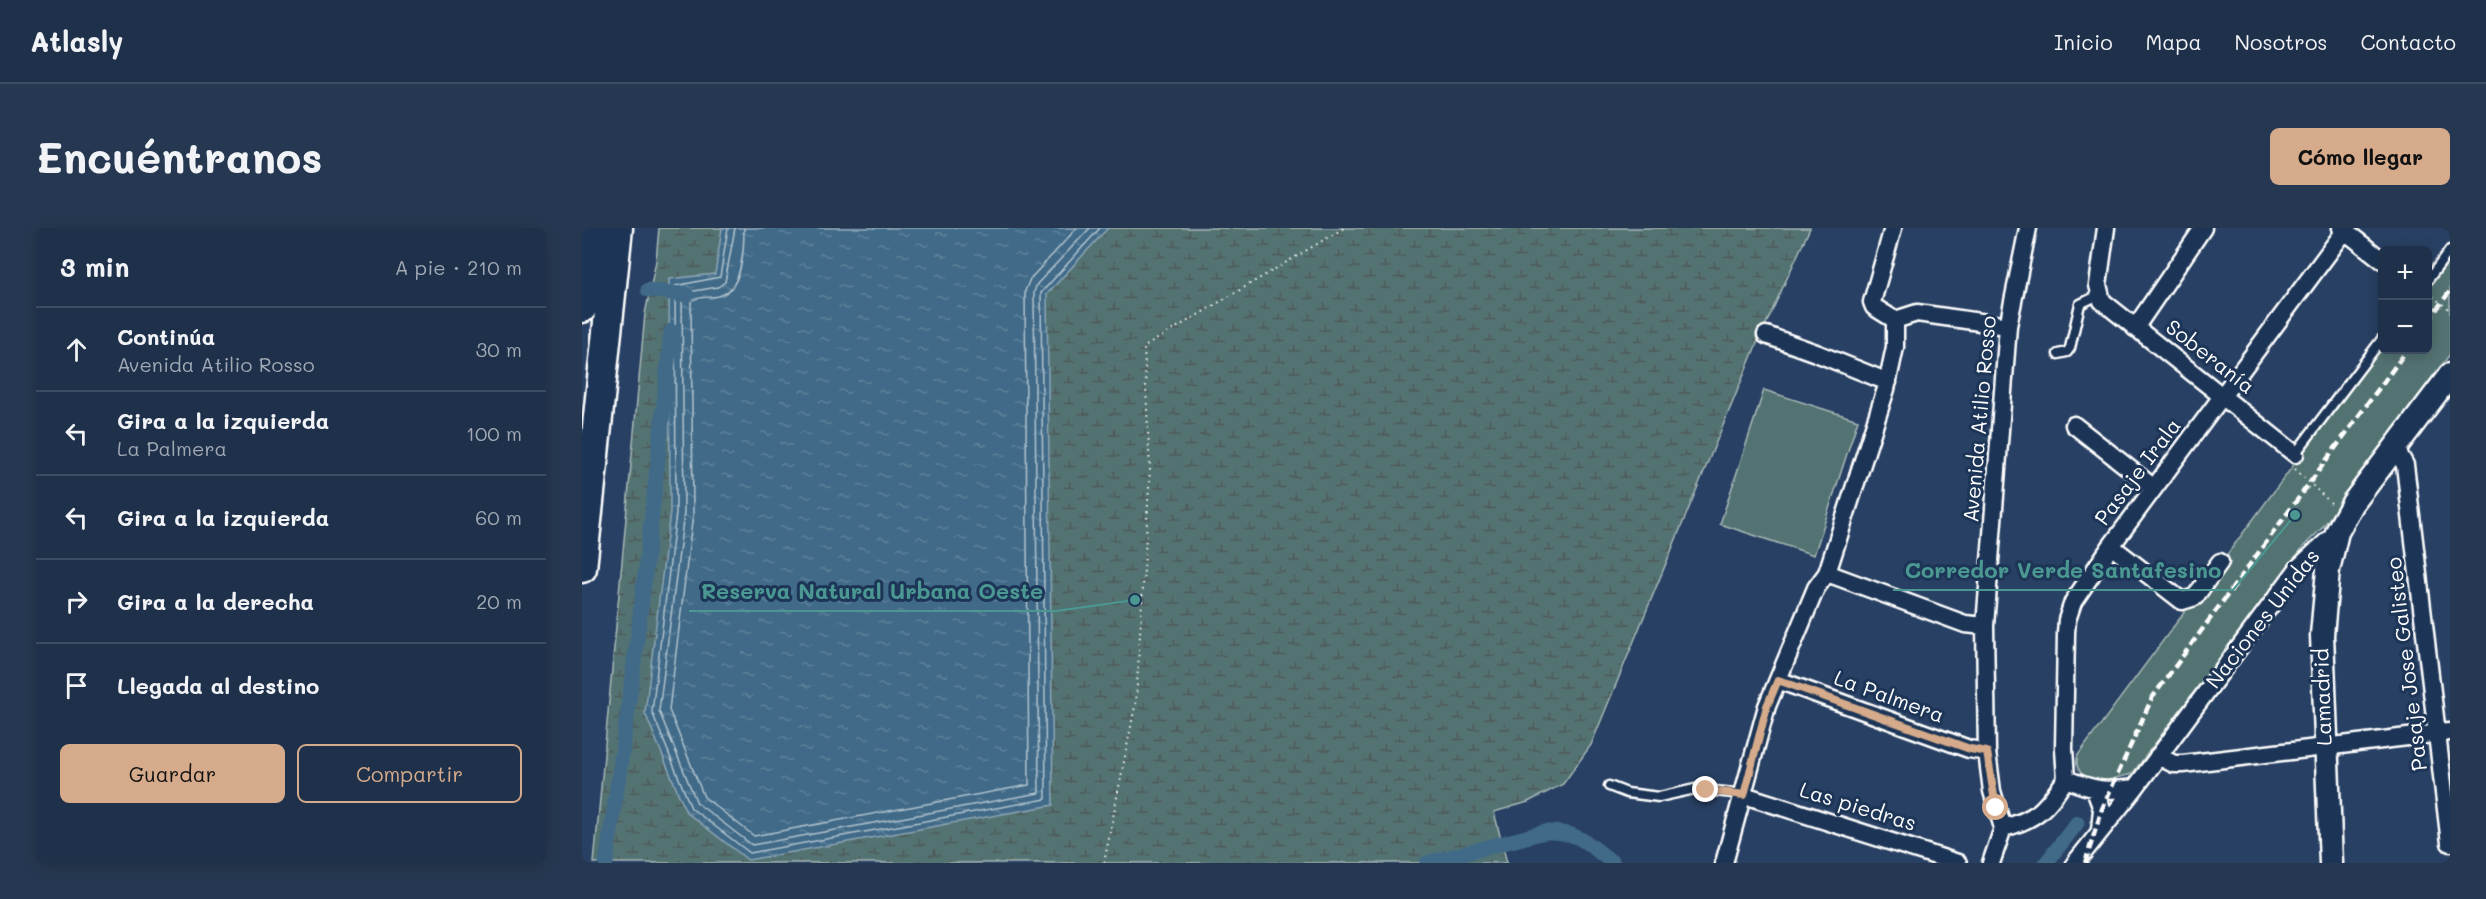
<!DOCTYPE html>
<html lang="es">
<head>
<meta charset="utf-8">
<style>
  body { margin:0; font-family:Mali,sans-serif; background:#263851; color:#f1f3f6 }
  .controls { position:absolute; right:18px; top:18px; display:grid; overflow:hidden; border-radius:9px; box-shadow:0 3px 15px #0003 }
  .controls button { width:54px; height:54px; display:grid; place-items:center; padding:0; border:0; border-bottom:2px solid #3c4b62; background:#1e304a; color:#f1f3f6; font:30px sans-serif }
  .stop { position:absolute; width:18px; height:18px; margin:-14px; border:4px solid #d6ab8b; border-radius:50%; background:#fff }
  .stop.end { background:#d6ab8b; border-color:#fff; box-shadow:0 2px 6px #0008 }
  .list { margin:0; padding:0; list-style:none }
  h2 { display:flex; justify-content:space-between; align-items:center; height:78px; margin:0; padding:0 24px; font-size:26px }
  h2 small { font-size:20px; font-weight:400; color:#a1a9b5 }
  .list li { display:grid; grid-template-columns:39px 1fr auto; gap:18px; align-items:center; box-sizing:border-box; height:84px; padding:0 24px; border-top:2px solid #3c4b62 }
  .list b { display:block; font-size:22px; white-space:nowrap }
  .list p { margin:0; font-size:20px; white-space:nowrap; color:#a1a9b5 }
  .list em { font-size:20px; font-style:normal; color:#a1a9b5 }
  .actions { display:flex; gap:12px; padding:18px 24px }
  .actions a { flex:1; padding:14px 0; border:2px solid #d6ab8b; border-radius:9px; text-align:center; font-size:21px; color:#d6ab8b }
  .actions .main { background:#d6ab8b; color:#111 }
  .icon { flex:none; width:33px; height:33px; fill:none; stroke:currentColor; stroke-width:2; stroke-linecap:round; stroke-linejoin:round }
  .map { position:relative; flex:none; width:1868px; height:635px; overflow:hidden; border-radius:9px }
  header { display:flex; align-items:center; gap:36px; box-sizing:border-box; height:84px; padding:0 30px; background:#1e304a; border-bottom:2px solid #3c4b62 }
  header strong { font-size:28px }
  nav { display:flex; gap:33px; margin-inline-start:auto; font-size:21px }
  .intro { display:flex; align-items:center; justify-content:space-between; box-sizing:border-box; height:144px; padding:0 36px }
  h1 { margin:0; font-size:42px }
  .button { padding:15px 27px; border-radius:9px; background:#d6ab8b; color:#111; font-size:21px; font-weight:700 }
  main { display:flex; gap:36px; padding:0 36px }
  aside { flex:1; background:#1e304a; border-radius:9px; box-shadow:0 3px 15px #0003 }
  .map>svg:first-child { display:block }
  .green { fill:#537372; stroke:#a9b9b8; stroke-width:1.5 }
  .wetland { fill:url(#wetland-marsh); stroke:#a9b9b8; stroke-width:1.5 }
  .water { fill:url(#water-ripples); stroke:#8da6b8; stroke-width:1.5 }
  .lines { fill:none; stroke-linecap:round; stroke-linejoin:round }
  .shore { stroke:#b3c4cf; stroke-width:1.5 }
  .canal { stroke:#416b88; stroke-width:15 }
  .lane-casing { stroke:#fff; stroke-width:13 }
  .street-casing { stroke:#fff; stroke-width:21 }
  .secondary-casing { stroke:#fff; stroke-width:27 }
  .highway-casing { stroke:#fff; stroke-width:33 }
  .path { stroke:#fff; stroke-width:2; stroke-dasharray:1.5 4.5; stroke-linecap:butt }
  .lane { stroke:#1d3557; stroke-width:8 }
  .street { stroke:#1d3557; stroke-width:16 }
  .secondary { stroke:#1d3557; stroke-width:22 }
  .highway { stroke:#1d3557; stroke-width:28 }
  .rail { stroke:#fff; stroke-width:4.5; stroke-dasharray:9 4.5; stroke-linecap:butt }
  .route { stroke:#d6ab8b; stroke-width:8 }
  .labels { text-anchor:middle; stroke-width:6; stroke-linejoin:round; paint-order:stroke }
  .street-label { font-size:21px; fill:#fff; stroke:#1d3557 }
  .leader { fill:none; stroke:#4b9892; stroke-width:2 }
  .callout-dot { fill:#4b9892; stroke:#1d3557; stroke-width:2 }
  .callout-label { font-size:22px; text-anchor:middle; font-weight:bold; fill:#4b9892; stroke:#1d3557; stroke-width:6; stroke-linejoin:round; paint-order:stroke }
</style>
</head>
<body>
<header>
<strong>Atlasly</strong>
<nav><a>Inicio</a><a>Mapa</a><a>Nosotros</a><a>Contacto</a></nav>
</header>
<div class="intro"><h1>Encuéntranos</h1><a class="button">Cómo llegar</a></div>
<main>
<aside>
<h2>3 min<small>A pie · 210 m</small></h2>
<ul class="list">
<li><svg class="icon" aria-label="ahead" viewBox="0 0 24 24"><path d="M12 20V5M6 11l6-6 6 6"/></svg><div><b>Continúa</b><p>Avenida Atilio Rosso</p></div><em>30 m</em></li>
<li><svg class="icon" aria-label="left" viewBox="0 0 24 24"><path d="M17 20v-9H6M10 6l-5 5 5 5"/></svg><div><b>Gira a la izquierda</b><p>La Palmera</p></div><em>100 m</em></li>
<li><svg class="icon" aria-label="left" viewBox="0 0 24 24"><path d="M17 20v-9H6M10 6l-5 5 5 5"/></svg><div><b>Gira a la izquierda</b></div><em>60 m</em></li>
<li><svg class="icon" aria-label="right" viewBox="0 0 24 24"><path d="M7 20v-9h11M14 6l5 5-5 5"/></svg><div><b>Gira a la derecha</b></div><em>20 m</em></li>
<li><svg class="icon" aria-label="arrive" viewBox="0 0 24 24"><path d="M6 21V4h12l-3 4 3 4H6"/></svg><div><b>Llegada al destino</b></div></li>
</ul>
<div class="actions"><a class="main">Guardar</a><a>Compartir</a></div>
</aside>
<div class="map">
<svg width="1868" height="635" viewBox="0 0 1868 635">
  <defs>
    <pattern id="wetland-marsh" width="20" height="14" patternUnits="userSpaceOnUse" patternTransform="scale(1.5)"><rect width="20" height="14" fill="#537372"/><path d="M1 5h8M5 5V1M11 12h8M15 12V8" fill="none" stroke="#4e5a59"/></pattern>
    <pattern id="water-ripples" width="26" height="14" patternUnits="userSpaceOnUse" patternTransform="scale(1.5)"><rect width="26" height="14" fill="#416b88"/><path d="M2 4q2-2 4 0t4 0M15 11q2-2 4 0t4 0" fill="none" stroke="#5e819a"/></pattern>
  </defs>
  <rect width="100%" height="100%" fill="#284063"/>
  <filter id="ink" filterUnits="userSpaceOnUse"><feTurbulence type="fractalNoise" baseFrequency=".0167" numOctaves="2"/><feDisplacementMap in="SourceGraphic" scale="12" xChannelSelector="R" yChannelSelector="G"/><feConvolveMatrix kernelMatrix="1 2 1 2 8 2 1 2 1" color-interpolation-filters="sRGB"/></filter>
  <g filter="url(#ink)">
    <path class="green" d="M1868,26V126L1740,300L1722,318L1550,546L1514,555C1502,548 1491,543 1496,527L1800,118V122H1846V57Z
      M1182,162L1276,192L1232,327L1138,296Z"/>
    <path class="wetland" d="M77,0H1228L1173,120L1009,517L981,556L946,574L912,584L925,635H12L63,86L74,33Z"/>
    <path class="water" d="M140,0H526L465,66L471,577L166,632L104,584L63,485L88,284L87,51L133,46Z"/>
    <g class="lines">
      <path class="shore" d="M146,0L138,49L93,58L94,285L70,484L109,580L168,625L464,571L459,65L518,0
        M153,0L143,54L136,59L100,65L102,285L77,483L115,575L170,617L457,565L452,64L455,56L508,0
        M162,0C162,20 161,62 137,68C128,70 117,68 109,73L111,286L87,482L122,569L172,608L447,557L443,63L448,51L495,0"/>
      <path class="canal" d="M66,62L105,67
        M24,635C51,458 72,281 89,103
        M845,635L963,604C997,603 1005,615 1031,635
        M1464,635L1495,595"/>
      <defs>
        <path id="lane" d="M1846,52L1868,22
          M1476,126L1485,124L1488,120L1498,76L1517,67
          M1713,226L1800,111
          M1027,558L1045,565L1077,569L1113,561L1162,566"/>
        <path id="street" d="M1311,0L1290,74L1292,79L1313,92
          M1524,0L1516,57L1520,73L1713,226
          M1759,0L1800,32
          M1313,92L1335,85L1426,98
          M1553,100L1621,0
          M1184,107L1234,125L1306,154
          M1492,197L1572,260
          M1813,219L1823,237L1868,615
          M1529,318L1600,373L1613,369L1638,334
          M1245,345L1383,396L1403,398
          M1196,452L1387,521L1405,524
          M1576,528L1592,536H1601L1867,504
          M1484,551L1482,521L1484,405L1485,392L1491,374L1529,318L1765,0
          M1484,551C1511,562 1524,564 1553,560
          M1513,562L1520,581L1518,602
          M1162,567L1376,635
          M1421,600L1410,563L1405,524L1403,398L1426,98L1446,0
          M1421,600C1456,591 1464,580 1484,551
          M1142,635L1185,478L1234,360L1245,345L1304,161L1313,119V92
          M1409,635L1421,600
          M1493,635L1553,560L1717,339L1755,304"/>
        <path id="secondary" d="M1749,635L1740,407L1746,342L1755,304L1771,275L1868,147"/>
        <path id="highway" d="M0,80L9,0
          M0,340L36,0"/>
      </defs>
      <use href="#lane" class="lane-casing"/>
      <use href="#street" class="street-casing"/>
      <use href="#secondary" class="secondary-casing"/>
      <use href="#highway" class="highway-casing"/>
      <path class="path" d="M1846,65L1868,82
        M1713,241L1750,276
        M522,635L554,473L568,242L562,119L762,0"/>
      <use href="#lane" class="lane"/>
      <use href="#street" class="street"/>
      <use href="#secondary" class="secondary"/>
      <use href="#highway" class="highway"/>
      <path class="rail" d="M1846,93L1868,63
        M1503,635L1520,581L1570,470L1825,122"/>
    </g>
  </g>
  <g class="lines" filter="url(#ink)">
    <path class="route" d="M1124,562L1162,567L1185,478L1196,452L1388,521L1405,524L1414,580"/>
  </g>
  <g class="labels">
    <g class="street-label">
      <text transform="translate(1628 129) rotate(38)" y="7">Soberanía</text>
      <text transform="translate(1398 191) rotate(-85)" y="7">Avenida Atilio Rosso</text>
      <text transform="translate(1556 244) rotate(-53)" y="7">Pasaje Irala</text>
      <text transform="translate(1681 391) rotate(-52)" y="7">Naciones Unidas</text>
      <text transform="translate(1825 436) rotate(-97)" y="7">Pasaje Jose Galisteo</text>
      <text transform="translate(1307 469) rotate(20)" y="7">La Palmera</text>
      <text transform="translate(1741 469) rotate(-92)" y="7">Lamadrid</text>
      <text transform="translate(1276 579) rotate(17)" y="7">Las piedras</text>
    </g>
  </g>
  <path class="leader" d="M1713 287L1651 362H1311M553 372L474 383H107"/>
  <g class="callout-dot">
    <circle cx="1713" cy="287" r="6"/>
    <circle cx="553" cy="372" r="6"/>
  </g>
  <g class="callout-label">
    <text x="1481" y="350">Corredor Verde Santafesino</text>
    <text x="290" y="371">Reserva Natural Urbana Oeste</text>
  </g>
</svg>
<div class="controls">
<button>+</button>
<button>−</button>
</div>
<div class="stop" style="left:1414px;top:580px"></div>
<div class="stop end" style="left:1124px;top:562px"></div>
</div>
</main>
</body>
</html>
